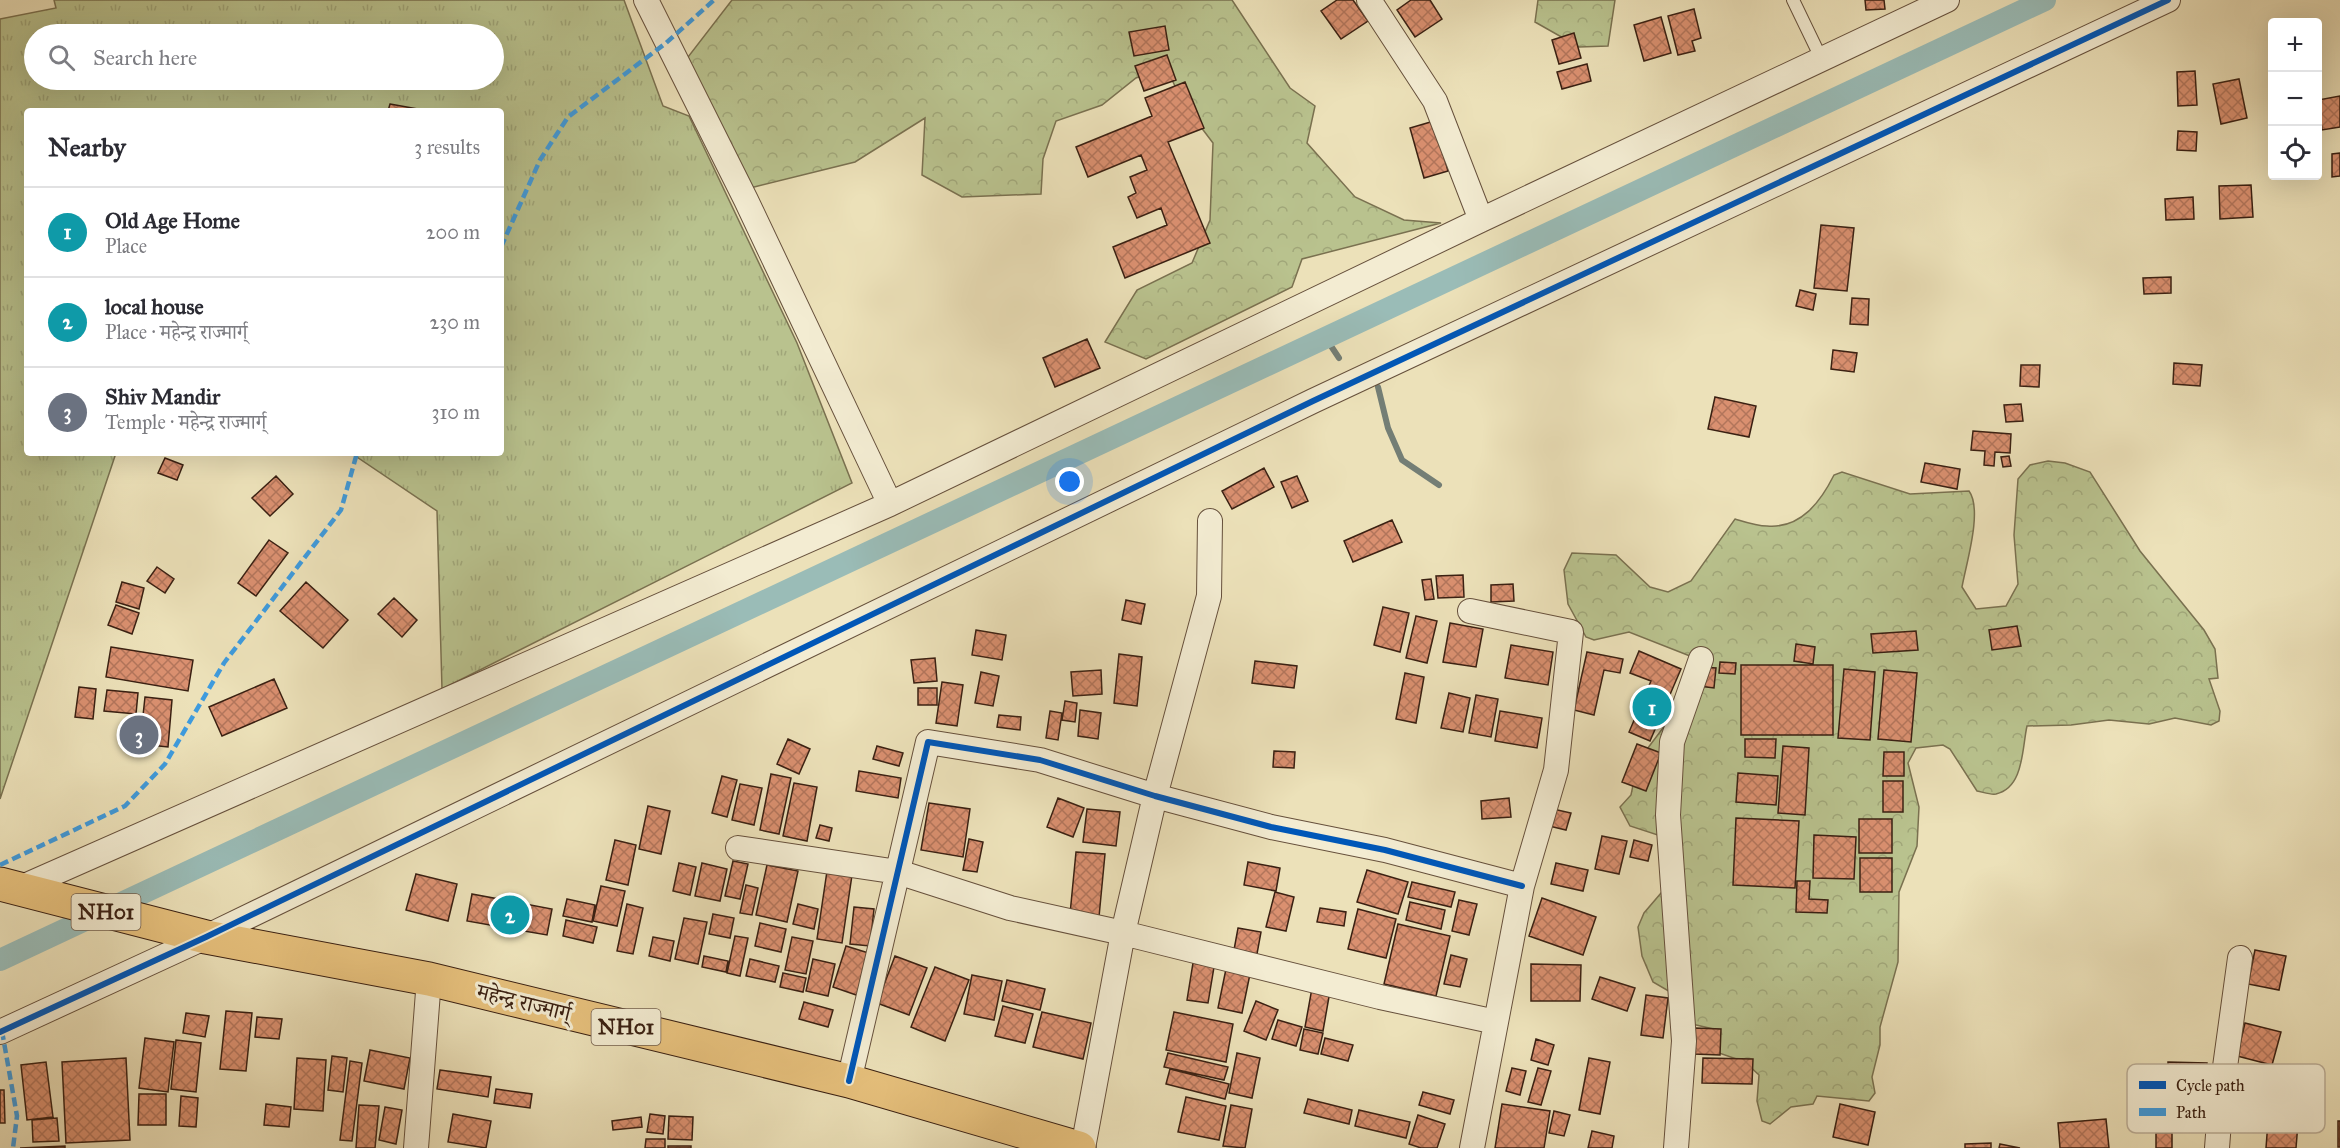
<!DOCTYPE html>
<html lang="en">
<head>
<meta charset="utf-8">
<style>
  body { margin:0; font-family:"IM FELL Great Primer","Noto Serif Devanagari",serif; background:#f2f2f3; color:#2b2b33 }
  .controls { position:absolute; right:18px; top:18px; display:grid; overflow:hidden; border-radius:6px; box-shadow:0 6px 24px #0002 }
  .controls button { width:54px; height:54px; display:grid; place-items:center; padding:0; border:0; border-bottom:2px solid #e1e1e2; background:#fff; color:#2b2b33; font:30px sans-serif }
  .you { position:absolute; left:1070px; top:482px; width:21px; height:21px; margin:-15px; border:4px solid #fff; border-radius:50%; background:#1a73e8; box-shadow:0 0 0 9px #1a73e833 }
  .badge { display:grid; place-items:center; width:39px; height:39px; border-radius:50%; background:#8f2418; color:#fff; font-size:20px; font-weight:700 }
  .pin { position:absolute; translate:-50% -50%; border:3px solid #fff; box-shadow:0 2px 6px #0006 }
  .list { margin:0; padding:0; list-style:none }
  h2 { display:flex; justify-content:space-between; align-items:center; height:78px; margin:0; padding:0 24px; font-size:26px }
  h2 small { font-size:20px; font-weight:400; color:#7c7c81 }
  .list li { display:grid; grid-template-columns:39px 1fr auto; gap:18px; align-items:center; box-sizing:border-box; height:90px; padding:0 24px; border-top:2px solid #e1e1e2 }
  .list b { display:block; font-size:22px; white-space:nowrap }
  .list p { margin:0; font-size:20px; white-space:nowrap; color:#7c7c81 }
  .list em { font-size:20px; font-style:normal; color:#7c7c81 }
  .icon { flex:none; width:33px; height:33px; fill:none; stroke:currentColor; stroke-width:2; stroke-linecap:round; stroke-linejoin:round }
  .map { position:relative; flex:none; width:2340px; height:1148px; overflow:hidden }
  .search { position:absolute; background:#fff; box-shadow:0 6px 24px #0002; left:24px; top:24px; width:480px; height:66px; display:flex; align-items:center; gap:15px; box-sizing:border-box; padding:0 21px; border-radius:33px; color:#7c7c81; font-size:22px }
  .panel { position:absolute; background:#fff; box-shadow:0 6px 24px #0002; left:24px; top:108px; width:480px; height:348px; border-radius:6px }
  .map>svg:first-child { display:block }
  .grass { fill:url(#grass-tufts); stroke:#7a7150; stroke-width:1.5; fill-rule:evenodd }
  .forest { fill:url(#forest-crowns); stroke:#7a7150; stroke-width:1.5 }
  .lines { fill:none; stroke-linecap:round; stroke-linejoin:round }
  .stream { stroke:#747e75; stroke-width:6 }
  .canal { stroke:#9abcb7; stroke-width:22 }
  .building { fill:url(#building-cross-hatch); stroke:#3a2012; stroke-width:1.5 }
  .lane-casing { stroke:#66503c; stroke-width:14 }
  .street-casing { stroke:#66503c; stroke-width:26 }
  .highway-casing { stroke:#3a2012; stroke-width:35 }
  .lane { stroke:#f3ecd2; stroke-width:12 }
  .street { stroke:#f3ecd2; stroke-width:24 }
  .highway { stroke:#e6c07c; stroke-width:33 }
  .quiet { stroke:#3e9bde; stroke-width:4.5; stroke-dasharray:9 4.5; stroke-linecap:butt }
  .cycleway-casing { stroke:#f3ecd2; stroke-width:10 }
  .cycleway { stroke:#0057b8; stroke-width:6 }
  .labels { text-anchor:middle; stroke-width:6; stroke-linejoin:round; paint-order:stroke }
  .shield { fill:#f3ecd2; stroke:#725d4c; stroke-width:1.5 }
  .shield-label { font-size:21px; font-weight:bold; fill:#3a2012 }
  .street-label { font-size:22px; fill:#3a2012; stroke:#f3ecd2 }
  .key { fill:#f3ecd2; stroke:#bcaf98; stroke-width:1.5 }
  .key-label { font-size:16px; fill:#3a2012 }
</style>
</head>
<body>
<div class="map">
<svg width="2340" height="1148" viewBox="0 0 2340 1148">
  <defs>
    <pattern id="grass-tufts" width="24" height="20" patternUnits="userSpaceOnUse" patternTransform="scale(1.5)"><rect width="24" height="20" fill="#b9c28e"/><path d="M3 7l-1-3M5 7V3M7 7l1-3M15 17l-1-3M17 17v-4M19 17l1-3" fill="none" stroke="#a0a679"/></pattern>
    <pattern id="forest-crowns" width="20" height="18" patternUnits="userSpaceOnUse" patternTransform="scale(1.5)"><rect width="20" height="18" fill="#b9c28e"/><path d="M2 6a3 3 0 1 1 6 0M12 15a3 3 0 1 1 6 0" fill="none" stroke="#a0a679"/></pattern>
    <pattern id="building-cross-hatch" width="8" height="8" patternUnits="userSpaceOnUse" patternTransform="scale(1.5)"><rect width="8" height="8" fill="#da9070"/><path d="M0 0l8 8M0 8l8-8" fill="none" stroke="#b2755b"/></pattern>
  </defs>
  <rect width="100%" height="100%" fill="#ece1b9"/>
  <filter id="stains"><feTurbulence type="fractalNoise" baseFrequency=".00333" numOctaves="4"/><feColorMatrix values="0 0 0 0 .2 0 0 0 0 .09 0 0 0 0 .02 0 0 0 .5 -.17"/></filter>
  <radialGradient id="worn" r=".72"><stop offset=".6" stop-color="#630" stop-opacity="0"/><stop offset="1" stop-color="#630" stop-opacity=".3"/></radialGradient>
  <path class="grass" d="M54,0H624L663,106L689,116L797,343L852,483L442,689L437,511L351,453H501V111H27V453H116L0,799V19L56,8ZM34,34H494V80H34Z"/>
  <path class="forest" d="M732,0H1232L1290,88L1315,106L1307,143L1355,197L1404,220L1441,223L1302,259L1292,287L1146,359L1105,342L1137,290L1192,263L1210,220L1213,143L1185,106L1165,66L1136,78L1102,105L1056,121L1043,159L1041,194L962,197L922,175L925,118L855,162L746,189L688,57Z
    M1538,0H1615L1608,46L1579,47L1535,22Z
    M2048,461L2065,463L2090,472L2140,551L2204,630L2215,649L2218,678L2209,679L2220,711L2219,721L2211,725L2175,718L2149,724L2109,720L2071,725L2027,726C2022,748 2024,788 1996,794C1990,795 1983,792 1977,791L1950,749L1943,745L1916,748L1908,763L1919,807L1917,846L1899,892L1898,962L1880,1027V1045L1872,1077L1875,1093L1869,1101L1817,1096L1813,1104L1791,1107L1770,1124L1762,1121L1757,1101L1759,1075L1745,1062L1719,1053L1713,1029L1679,1021V997L1653,982L1642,956L1638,927L1644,913L1667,886L1658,835L1630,826L1620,807L1631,795L1638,761L1666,724L1680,700L1670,708L1685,677L1690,656L1629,632L1594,640L1586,637L1568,604L1564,570L1572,553L1616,555L1650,587L1668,592L1691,581L1735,519C1745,522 1757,526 1767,526C1801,529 1821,501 1834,475L1842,472L1910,494L1969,491C1983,510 1966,564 1962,587L1976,609L2006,606L2018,584L2014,535L2018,479L2030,465Z"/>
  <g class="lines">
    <path class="stream" d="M1325,337L1339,358
      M1378,387L1388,428L1402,460L1439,485"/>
    <path class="canal" d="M0,960L2045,0"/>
  </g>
  <path class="building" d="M1337,0H1353L1368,21L1341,39L1321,11Z
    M1411,0H1430L1442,19L1415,37L1397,10Z
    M1865,0H1884L1885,9L1866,10Z
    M1694,9L1701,38L1692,41L1695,51L1678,55L1668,16Z
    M1661,17L1671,53L1644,61L1634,25Z
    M1165,26L1169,50L1134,56L1129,32Z
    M1574,33L1581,58L1559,64L1552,40Z
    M1167,55L1176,80L1144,91L1135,66Z
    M1587,64L1591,81L1562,89L1557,72Z
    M2195,71L2197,105L2178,106L2177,72Z
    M2239,79L2247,118L2221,124L2213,84Z
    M1185,82L1204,128L1168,142L1210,243L1125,278L1113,247L1167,225L1161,208L1137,218L1128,197L1136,193L1130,177L1147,170L1141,155L1088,177L1076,147L1152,116L1145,98Z
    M2340,96V127L2322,130L2318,100Z
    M390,104L429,111H388Z
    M1434,121L1448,171L1424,178L1410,128Z
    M2178,131L2197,132L2196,151L2177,150Z
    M2340,153V176L2332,177V154Z
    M2251,185L2253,217L2220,219L2219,186Z
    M2193,197L2194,219L2166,220L2165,199Z
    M1821,225L1854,228L1847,291L1814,288Z
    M2171,277V293L2144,294L2143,278Z
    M1800,290L1816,294L1813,310L1796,306Z
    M1852,298L1869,299L1868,325L1850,324Z
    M1087,339L1100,368L1055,387L1043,358Z
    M1833,350L1857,353L1854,372L1831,369Z
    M2174,363L2202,365L2200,386L2173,384Z
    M2021,365H2040L2039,387L2020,386Z
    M1715,397L1756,406L1749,437L1708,429Z
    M2021,404L2023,421L2006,422L2004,405Z
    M1973,431L2011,434L2010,453L1995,452L1994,466L1984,465L1985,451L1971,450Z
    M2009,456L2011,466L2003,467L2001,457Z
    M165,458L183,465L177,480L158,473Z
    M1925,463L1960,469L1957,489L1921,482Z
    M1264,468L1274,487L1232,509L1222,491Z
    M276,476L293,494L270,516L252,498Z
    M1297,476L1308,501L1292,508L1281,482Z
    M1392,520L1402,542L1353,562L1344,541Z
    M269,540L288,553L256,596L238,583Z
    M157,567L174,579L165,593L147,581Z
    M1463,575L1464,597L1438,598L1436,576Z
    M1431,579L1434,599L1425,600L1422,580Z
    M122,582L144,588L139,609L116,602Z
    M306,582L348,620L323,648L280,611Z
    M1513,584L1514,601L1491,602V585Z
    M394,598L417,620L402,637L378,614Z
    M1126,600L1145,604L1141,624L1122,620Z
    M116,605L139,613L132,634L108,625Z
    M1383,607L1409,613L1400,652L1374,645Z
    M1416,616L1437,621L1427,663L1406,658Z
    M1450,623L1483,629L1476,667L1443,662Z
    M2017,626L2021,646L1992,650L1989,630Z
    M976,630L1006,635L1002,660L972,655Z
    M1916,631L1918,650L1873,653L1871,634Z
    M1796,644L1815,647L1813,664L1794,661Z
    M1511,645L1553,652L1548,685L1505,678Z
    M111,647L193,660L188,691L106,677Z
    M1639,651L1681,669L1650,741L1629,732L1651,681L1630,673Z
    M1587,652L1623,659L1620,673L1604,670L1594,715L1574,710Z
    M1119,654L1142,657L1137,706L1114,703Z
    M935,658L937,681L914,683L911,660Z
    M1255,661L1297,666L1294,688L1252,683Z
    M1720,662L1736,663L1735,674L1719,673Z
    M1741,665H1833V735H1741Z
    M1701,667L1716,668L1714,688L1699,686Z
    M1844,669L1875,672L1870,740L1838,738Z
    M1101,670L1102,694L1073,696L1071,672Z
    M1884,670L1917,673L1911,742L1878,739Z
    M981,672L999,676L993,706L975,703Z
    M1405,673L1424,677L1416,723L1396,719Z
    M274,679L287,708L222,736L209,707Z
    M942,682L963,685L957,726L936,723Z
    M79,687L96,689L93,719L75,717Z
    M918,688H937V705H918Z
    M107,690L138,693L136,714L104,711Z
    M1449,693L1470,698L1463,732L1441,728Z
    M1476,695L1498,699L1491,737L1469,733Z
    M145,697L172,700L168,747L150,745L151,726L142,725Z
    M1065,701L1077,703L1075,722L1062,720Z
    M1080,710L1101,713L1098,739L1078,736Z
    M1050,711L1062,713L1058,740L1046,738Z
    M1500,711L1542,718L1537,748L1495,741Z
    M999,715L1021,717L1020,730L997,727Z
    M788,739L810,749L799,774L777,764Z
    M1745,739H1776L1775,758L1745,757Z
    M1637,744L1661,753L1646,791L1622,782Z
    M877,746L903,753L899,766L873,759Z
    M1783,746L1809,748L1805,815L1778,813Z
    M1274,751L1295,752L1294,768L1273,767Z
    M1884,752H1904V776H1883Z
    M859,771L901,778L898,798L856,791Z
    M1738,773L1778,776L1776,805L1736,802Z
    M771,774L791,778L779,834L760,830Z
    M722,776L737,780L727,817L712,813Z
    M1883,781H1903V812H1883Z
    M794,783L817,787L807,841L783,836Z
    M740,784L762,788L754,825L732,820Z
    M1058,798L1084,808L1073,837L1047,827Z
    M1509,798L1511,817L1482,819L1481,801Z
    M929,803L970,809L963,857L921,850Z
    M648,806L670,811L661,854L639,849Z
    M1087,809L1120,812L1116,846L1083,842Z
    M1553,809L1571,813L1566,830L1549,826Z
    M1736,818L1799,821L1795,888L1733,885Z
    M1859,819H1892V853H1859Z
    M820,825L832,828L829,841L816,838Z
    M1814,835L1856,837L1854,879L1813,878Z
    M1602,836L1627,841L1619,874L1595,869Z
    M969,839L983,842L977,872L963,870Z
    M615,840L636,845L628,885L606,880Z
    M1634,840L1652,845L1648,861L1630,857Z
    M1076,852L1105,854L1099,917L1070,914Z
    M1860,858H1892V892H1860Z
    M733,861L748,864L740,899L725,896Z
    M1248,862L1280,868L1276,891L1244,885Z
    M679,863L696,867L690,895L673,891Z
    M702,863L727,869L720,901L695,896Z
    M1556,863L1588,870L1583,891L1551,884Z
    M767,865L798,871L787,922L756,915Z
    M1367,870L1408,882L1398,914L1357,902Z
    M827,871L852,875L842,943L817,939Z
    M416,874L457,884L448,921L406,910Z
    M1797,881H1810L1809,899L1828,900L1827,913L1796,912Z
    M1412,882L1455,892L1451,907L1408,897Z
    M746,885L758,888L752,915L740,913Z
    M601,886L625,891L617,926L593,921Z
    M1275,892L1294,897L1286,931L1266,927Z
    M472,894L552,909L547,935L467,921Z
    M1542,898L1596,917L1583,955L1529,936Z
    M567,899L595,905L592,922L563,916Z
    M1459,900L1477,904L1469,935L1452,931Z
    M1410,902L1445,910L1441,929L1406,920Z
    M627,904L643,908L633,954L617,951Z
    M798,904L818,909L814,929L793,924Z
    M854,907L874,909L870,946L850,944Z
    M1320,908L1346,912L1344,926L1317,922Z
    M1358,909L1396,919L1386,958L1348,949Z
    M713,914L734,918L730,938L709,934Z
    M684,918L707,922L698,964L675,959Z
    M566,920L597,927L593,943L563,936Z
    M760,923L786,929L781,952L755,946Z
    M1398,924L1450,936L1436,996L1384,984Z
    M1238,928L1261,932L1257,954L1234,950Z
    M735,936L748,938L740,976L727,973Z
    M653,937L674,941L670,961L649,956Z
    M792,937L813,941L806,974L785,970Z
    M846,946L875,955L862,997L833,987Z
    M2255,950L2286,956L2279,990L2248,984Z
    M1451,955L1467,959L1460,987L1444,984Z
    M704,956L728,961L726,972L702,967Z
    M895,956L927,968L909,1015L877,1003Z
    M750,959L779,966L775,982L746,976Z
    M813,959L835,964L828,996L806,991Z
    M1193,963L1214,967L1208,1003L1187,1000Z
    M1531,964L1581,965L1580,1001H1531Z
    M935,967L969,980L945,1041L911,1027Z
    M1226,969L1250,974L1242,1013L1218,1008Z
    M783,973L806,978L803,992L780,987Z
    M972,975L1002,981L994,1020L964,1014Z
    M1600,977L1635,988L1627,1011L1592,999Z
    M1007,980L1045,989L1040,1010L1002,1001Z
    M1312,988L1330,991L1323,1031L1305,1027Z
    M1646,995L1668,998L1663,1038L1641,1035Z
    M1256,1001L1278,1010L1266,1040L1244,1031Z
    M804,1002L833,1010L828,1027L799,1019Z
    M1003,1006L1033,1014L1025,1043L995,1036Z
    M226,1011L252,1013L246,1071L220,1069Z
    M1042,1012L1091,1023L1083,1059L1033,1047Z
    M1174,1012L1233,1024L1226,1062L1166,1050Z
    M186,1013L209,1016L205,1037L183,1033Z
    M257,1017L282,1019L279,1039L255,1037Z
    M1278,1020L1302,1027L1296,1046L1272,1039Z
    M2245,1023L2281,1032L2272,1065L2237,1056Z
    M1695,1028L1721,1029L1720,1055L1694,1054Z
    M1304,1029L1323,1033L1318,1054L1300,1050Z
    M145,1038L174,1042L168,1092L139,1088Z
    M1325,1038L1353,1045L1348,1061L1321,1054Z
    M1536,1039L1554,1045L1548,1065L1531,1060Z
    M176,1040L201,1043L196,1092L171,1089Z
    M370,1050L410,1058L404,1089L364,1081Z
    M1168,1053L1228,1067L1224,1080L1164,1067Z
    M1237,1053L1260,1058L1252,1098L1229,1093Z
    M332,1056L347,1058L343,1092L328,1090Z
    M126,1058L130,1140L66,1143L62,1062Z
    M297,1058L326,1060L323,1111L294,1109Z
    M1589,1058L1610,1062L1600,1114L1579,1110Z
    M1703,1058L1753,1059L1752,1084L1702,1083Z
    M350,1061L362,1063L352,1141L340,1140Z
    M46,1062L53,1117L27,1120L21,1065Z
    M2168,1062L2207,1063V1108H2167Z
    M1512,1068L1526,1071L1520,1095L1506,1091Z
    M1538,1068L1551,1071L1541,1105L1528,1102Z
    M1170,1069L1229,1084L1225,1099L1166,1084Z
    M440,1070L491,1077L488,1097L437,1089Z
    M496,1089L532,1094L530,1108L494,1103Z
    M0,1090H4L5,1123H0Z
    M1423,1092L1454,1100L1450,1114L1419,1105Z
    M139,1094H166V1125H138Z
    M181,1096L198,1098L196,1127L179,1126Z
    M1186,1097L1226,1106L1219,1140L1178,1132Z
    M1308,1099L1352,1110L1349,1124L1304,1113Z
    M266,1104L291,1107L289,1127L264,1125Z
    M1502,1104L1550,1111L1544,1148H1495Z
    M1840,1104L1875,1112L1868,1145L1833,1137Z
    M359,1105L379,1106L375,1148H356Z
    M1231,1105L1252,1109L1245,1148L1223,1146Z
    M385,1107L402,1110L396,1144L379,1140Z
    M2269,1108L2299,1111L2296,1148H2266Z
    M1359,1110L1410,1122L1406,1138L1355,1126Z
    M1554,1111L1570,1115L1564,1136L1549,1133Z
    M453,1114L491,1121L486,1148L448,1142Z
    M650,1114L665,1116L663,1134L647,1132Z
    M1418,1115L1445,1124L1437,1148H1421L1409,1144Z
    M669,1116L693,1117L692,1140L668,1139Z
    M641,1117L642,1127L613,1130L612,1121Z
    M57,1118L59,1141L33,1142L32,1120Z
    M2106,1119L2109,1148H2060L2058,1123Z
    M2338,1121H2340V1147H2338Z
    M1592,1131L1614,1136L1612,1148H1588Z
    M2156,1133H2172V1148H2156Z
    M646,1139H665V1148H645Z
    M1991,1143V1148H1965V1144Z
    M2000,1144L2020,1148H1999Z
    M65,1146V1148H20Z
    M668,1146H691V1148H668Z"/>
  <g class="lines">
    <defs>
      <path id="lane" d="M1793,0L1821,58"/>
      <path id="street" d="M646,0L746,200L890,504
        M1369,0L1435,101L1481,220
        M1470,611L1571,632L1556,770L1522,886L1472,1148
        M738,848L898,872L1010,908L1123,933L1380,997L1496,1022
        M18,889L890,504L1481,220L1947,0
        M0,1032L206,937L1313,401L2168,0
        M849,1081L928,742L1040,760L1155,796L1271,827L1385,850L1522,886
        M416,1148L429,979
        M1083,1148L1123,933L1155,796L1209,596L1210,521
        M1676,1148L1684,1041L1668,815L1672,742L1701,659
        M2217,1148L2221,1096L2240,958"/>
      <path id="highway" d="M0,884L206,937L429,979L849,1081L1079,1148"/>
    </defs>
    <use href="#lane" class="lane-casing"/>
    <use href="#street" class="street-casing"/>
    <use href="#highway" class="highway-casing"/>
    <use href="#lane" class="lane"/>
    <use href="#street" class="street"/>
    <use href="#highway" class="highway"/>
    <path class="quiet" d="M501,247L540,160L568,117L666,43L714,0
      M0,865L125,806L165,764L224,663L341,510L357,453
      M2,1031L17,1116L13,1148"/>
    <defs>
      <path id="cycleway" d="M0,1032L206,937L1313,401L2168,0
        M849,1081L928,742L1040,760L1155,796L1271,827L1385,850L1522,886"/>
    </defs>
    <use href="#cycleway" class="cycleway-casing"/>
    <use href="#cycleway" class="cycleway"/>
  </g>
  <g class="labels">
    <g class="shield">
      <rect x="71.5" y="894" width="69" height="36" rx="4.5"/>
      <rect x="591.5" y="1009" width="69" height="36" rx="4.5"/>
    </g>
    <g class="shield-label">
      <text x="106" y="919">NH01</text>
      <text x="626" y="1034">NH01</text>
    </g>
    <g class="street-label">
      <text transform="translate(524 1002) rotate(14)" y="8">महेन्द्र राज्मार्ग्</text>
    </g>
  </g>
  <rect x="2127" y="1064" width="198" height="69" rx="9" class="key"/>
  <rect x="2139" y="1081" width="27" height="8" fill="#0057b8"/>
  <rect x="2139" y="1108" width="27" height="8" fill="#3e9bde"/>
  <g class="key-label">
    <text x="2176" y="1091">Cycle path</text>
    <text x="2176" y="1118">Path</text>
  </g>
  <rect width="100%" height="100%" filter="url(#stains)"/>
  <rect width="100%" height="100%" fill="url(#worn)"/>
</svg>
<div class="controls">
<button>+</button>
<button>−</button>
<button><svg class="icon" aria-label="locate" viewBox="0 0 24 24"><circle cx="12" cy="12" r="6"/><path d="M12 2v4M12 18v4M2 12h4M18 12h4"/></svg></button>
</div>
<div class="you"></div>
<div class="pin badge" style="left:1652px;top:707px;background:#0f9aa8">1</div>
<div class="pin badge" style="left:510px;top:915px;background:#0f9aa8">2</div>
<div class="pin badge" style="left:139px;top:735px;background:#6b7280">3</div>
<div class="search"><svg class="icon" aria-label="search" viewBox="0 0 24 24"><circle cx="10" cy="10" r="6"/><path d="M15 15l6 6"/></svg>Search here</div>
<section class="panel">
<h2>Nearby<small>3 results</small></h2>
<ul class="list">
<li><span class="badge" style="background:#0f9aa8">1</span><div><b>Old Age Home</b><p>Place</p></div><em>200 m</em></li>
<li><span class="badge" style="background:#0f9aa8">2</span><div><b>local house</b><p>Place · महेन्द्र राज्मार्ग्</p></div><em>230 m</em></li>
<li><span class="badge" style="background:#6b7280">3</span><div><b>Shiv Mandir</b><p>Temple · महेन्द्र राज्मार्ग्</p></div><em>310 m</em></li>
</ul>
</section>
</div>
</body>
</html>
